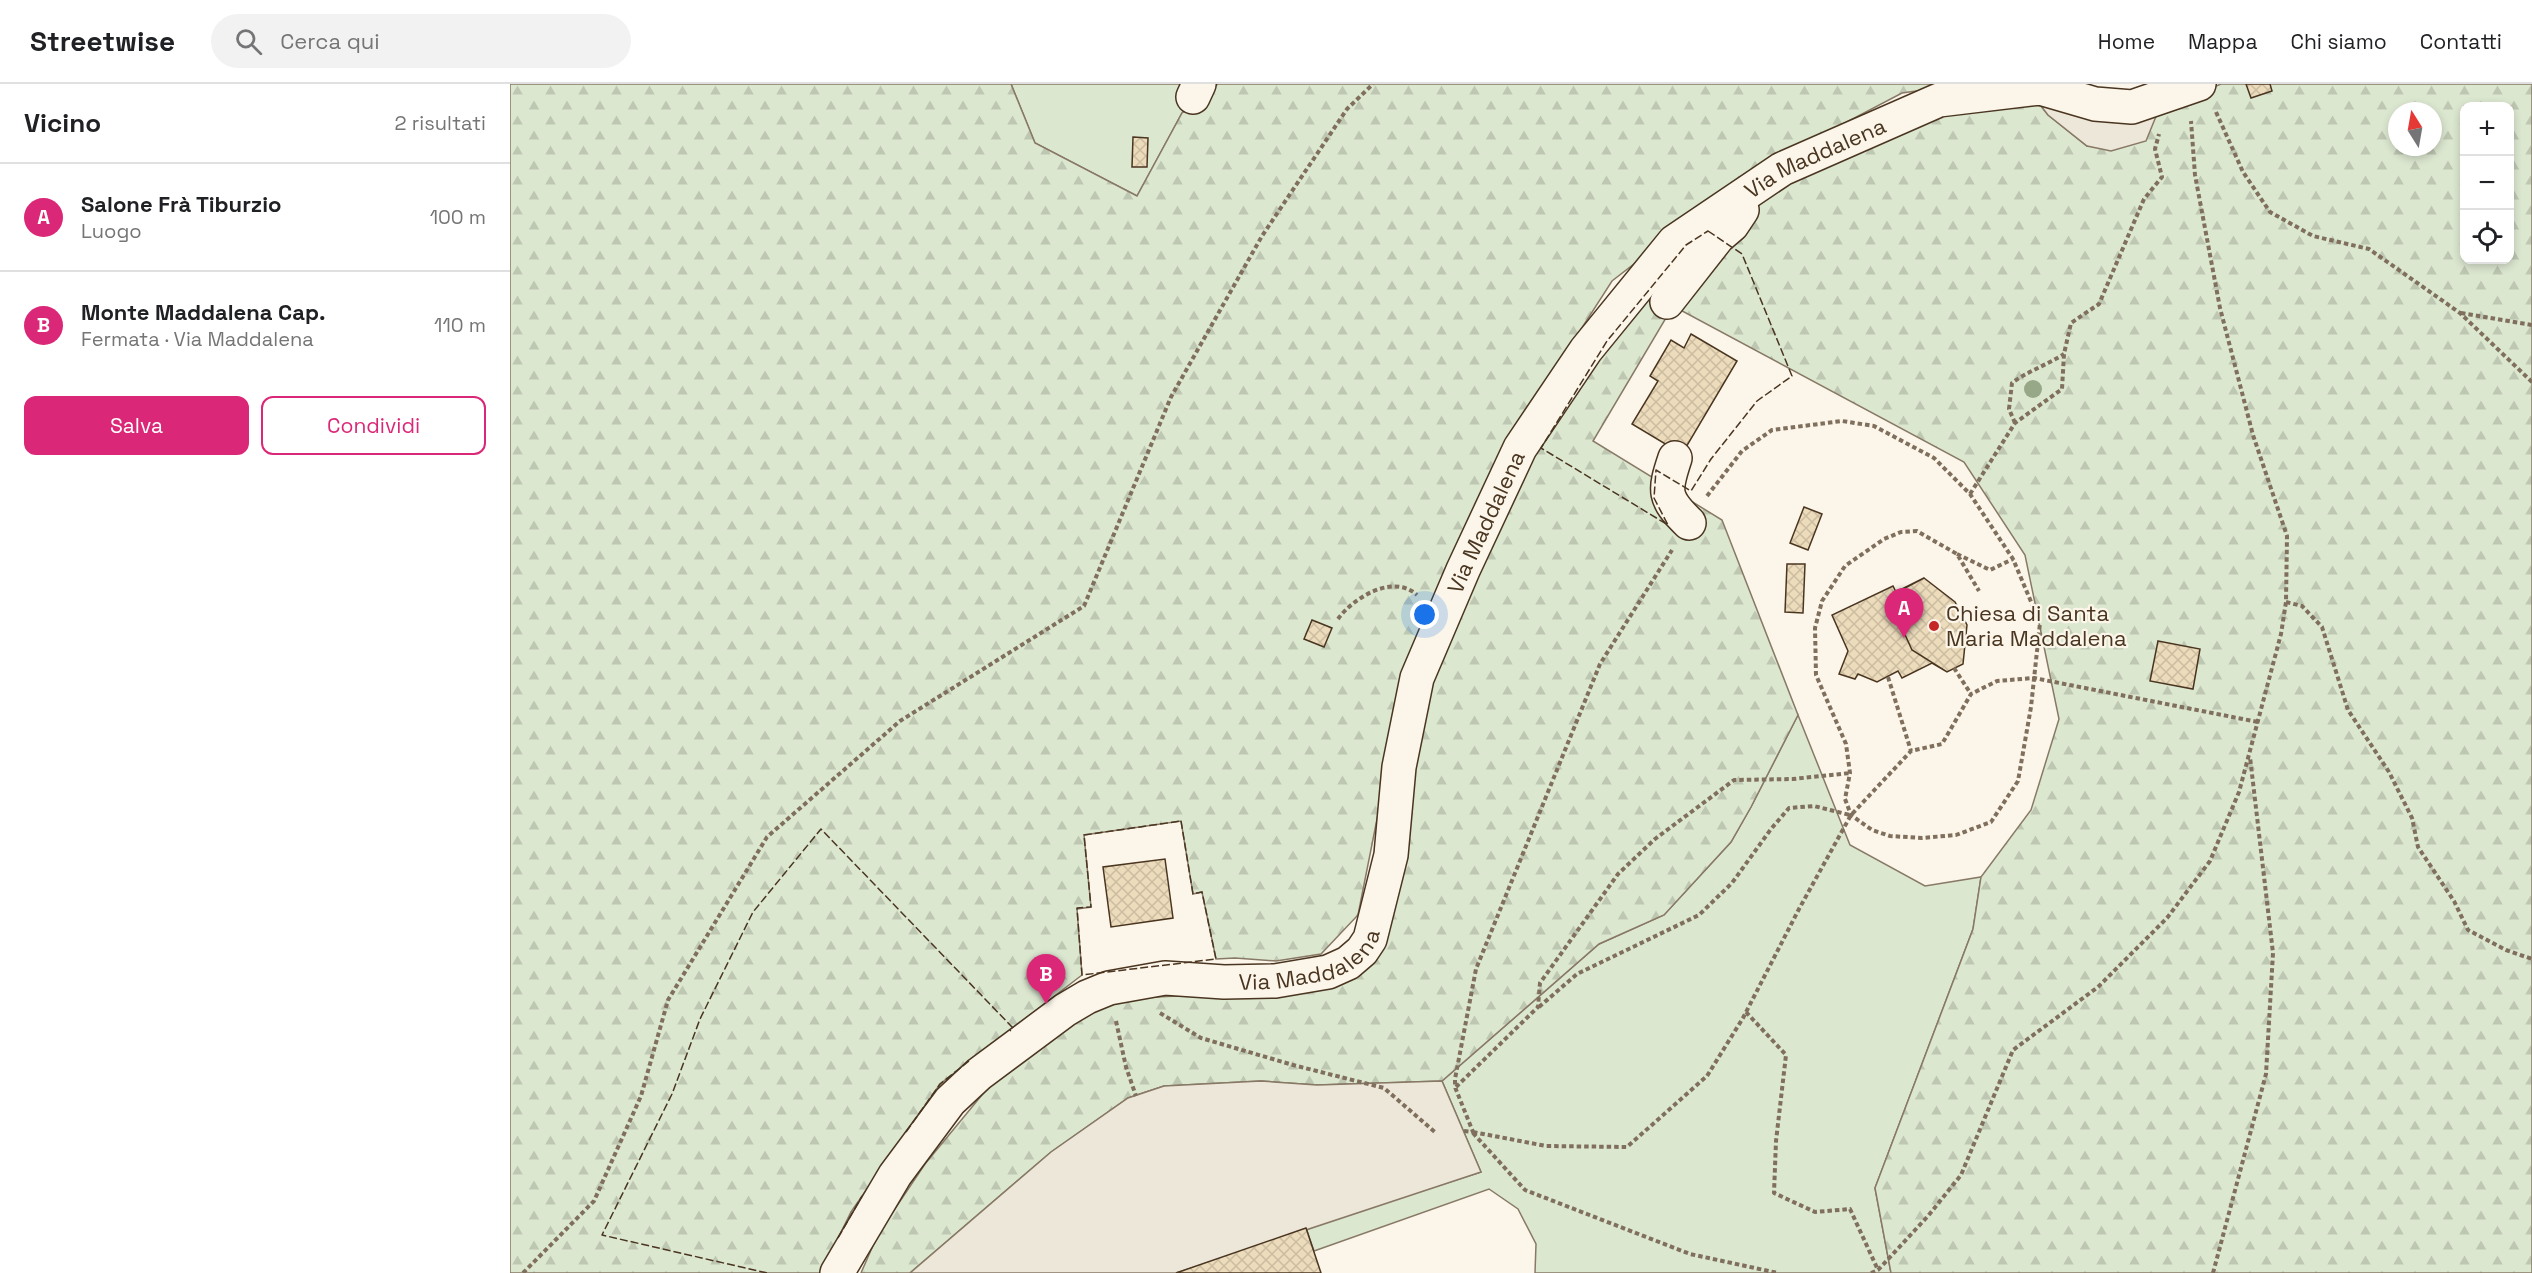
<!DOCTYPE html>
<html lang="it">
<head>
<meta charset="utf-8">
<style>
  body { margin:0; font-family:"Space Grotesk",sans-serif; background:#f2f2f2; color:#202124 }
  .controls { position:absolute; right:18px; top:18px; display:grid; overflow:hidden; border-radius:12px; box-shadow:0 3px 9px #0003 }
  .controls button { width:54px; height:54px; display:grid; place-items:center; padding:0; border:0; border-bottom:2px solid #e0e0e0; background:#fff; color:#202124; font:30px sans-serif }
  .compass { position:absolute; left:1878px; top:18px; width:54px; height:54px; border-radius:50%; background:#fff; box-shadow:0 3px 9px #0003; rotate:349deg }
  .you { position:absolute; left:915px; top:531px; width:21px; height:21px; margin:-15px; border:4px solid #fff; border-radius:50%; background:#1a73e8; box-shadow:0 0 0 9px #1a73e833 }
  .badge { display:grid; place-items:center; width:39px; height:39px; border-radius:50%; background:#db2777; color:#fff; font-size:20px; font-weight:700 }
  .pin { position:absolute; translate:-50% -50px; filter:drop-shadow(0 2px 3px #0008) }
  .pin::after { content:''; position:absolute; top:32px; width:21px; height:18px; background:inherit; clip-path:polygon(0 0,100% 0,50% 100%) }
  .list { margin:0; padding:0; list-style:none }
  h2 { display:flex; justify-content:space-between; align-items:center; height:78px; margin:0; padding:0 24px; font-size:26px }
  h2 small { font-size:20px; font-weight:400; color:#757577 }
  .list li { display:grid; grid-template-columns:39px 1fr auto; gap:18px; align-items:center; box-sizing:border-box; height:108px; padding:0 24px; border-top:2px solid #e0e0e0 }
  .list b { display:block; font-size:22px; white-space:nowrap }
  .list p { margin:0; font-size:20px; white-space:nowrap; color:#757577 }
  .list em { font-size:20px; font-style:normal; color:#757577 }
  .actions { display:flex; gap:12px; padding:18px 24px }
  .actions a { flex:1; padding:14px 0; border:2px solid #db2777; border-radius:12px; text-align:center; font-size:21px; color:#db2777 }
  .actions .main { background:#db2777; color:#fff }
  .icon { flex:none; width:33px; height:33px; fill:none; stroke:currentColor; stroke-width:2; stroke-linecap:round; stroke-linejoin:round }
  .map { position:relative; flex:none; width:2022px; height:1189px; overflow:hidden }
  header { display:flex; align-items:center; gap:36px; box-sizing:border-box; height:84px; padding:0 30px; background:#fff; border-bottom:2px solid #e0e0e0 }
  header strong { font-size:28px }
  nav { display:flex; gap:33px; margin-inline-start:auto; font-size:21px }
  .search { width:420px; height:54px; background:#f2f2f2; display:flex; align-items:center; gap:15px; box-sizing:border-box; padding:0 21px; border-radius:33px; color:#757577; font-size:22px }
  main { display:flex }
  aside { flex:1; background:#fff }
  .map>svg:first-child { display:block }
  .green { fill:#dce7d0; stroke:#887966; stroke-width:1.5 }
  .forest { fill:url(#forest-firs); stroke:#887966; stroke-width:1.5; fill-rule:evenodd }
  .parking { fill:#ede7d9; stroke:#887966; stroke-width:1.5 }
  .building { fill:url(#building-cross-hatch); stroke:#4a3520; stroke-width:1.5 }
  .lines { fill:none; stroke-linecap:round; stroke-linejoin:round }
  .minor-casing { stroke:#4a3520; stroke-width:36 }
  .path { stroke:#7f6f5c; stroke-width:4; stroke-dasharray:4.5 3; stroke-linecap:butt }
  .minor { stroke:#fbf6e9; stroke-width:33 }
  .fence { stroke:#4a3520; stroke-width:1.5; stroke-dasharray:8 3; stroke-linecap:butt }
  .tree { fill:#96a887 }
  .poi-dot { fill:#c62828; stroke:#fbf6e9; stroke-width:2 }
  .labels { text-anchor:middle; stroke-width:4.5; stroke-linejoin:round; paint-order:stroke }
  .street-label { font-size:22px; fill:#4a3520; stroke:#fbf6e9 }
  .poi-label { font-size:22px; fill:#4a3520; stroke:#fbf6e9; text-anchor:start }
</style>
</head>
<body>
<header>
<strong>Streetwise</strong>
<div class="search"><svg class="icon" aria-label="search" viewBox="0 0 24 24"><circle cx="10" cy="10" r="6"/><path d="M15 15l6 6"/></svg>Cerca qui</div>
<nav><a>Home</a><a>Mappa</a><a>Chi siamo</a><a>Contatti</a></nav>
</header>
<main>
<aside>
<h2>Vicino<small>2 risultati</small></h2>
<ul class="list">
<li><span class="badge">A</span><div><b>Salone Frà Tiburzio</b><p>Luogo</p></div><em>100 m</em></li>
<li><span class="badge">B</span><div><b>Monte Maddalena Cap.</b><p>Fermata · Via Maddalena</p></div><em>110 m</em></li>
</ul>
<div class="actions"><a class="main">Salva</a><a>Condividi</a></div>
</aside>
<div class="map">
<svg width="2022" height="1189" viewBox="0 0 2022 1189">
  <defs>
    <pattern id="forest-firs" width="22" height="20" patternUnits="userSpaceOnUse" patternTransform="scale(1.5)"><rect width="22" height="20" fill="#dce7d0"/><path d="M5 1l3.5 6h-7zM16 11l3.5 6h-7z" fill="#bec7b2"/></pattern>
    <pattern id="building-cross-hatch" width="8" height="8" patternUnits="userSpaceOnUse" patternTransform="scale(1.5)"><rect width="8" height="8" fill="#ecdcbc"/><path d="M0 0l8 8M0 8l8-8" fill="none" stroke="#ccbda1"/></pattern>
  </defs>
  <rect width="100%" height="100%" fill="#fbf6e9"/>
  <path class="green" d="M501,0H708L672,29L627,112L525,59Z
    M1288,631L1340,761L1415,802L1471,793L1463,845L1365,1104L1381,1189H1025L1026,1160L1008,1125L979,1105L804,1167L796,1144L971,1088L932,997L1089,860L1154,831L1221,758L1241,723Z"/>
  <path class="forest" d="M0,0H501L525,59L627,112L672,29L708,0H1458L1392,9L1247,85L1102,197L1001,354L869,725L848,831L811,870L766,877L725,874L706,875L692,808L683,810L671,737L574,751L581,823L567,825L572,891L430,1000L341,1128L311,1189H0Z
    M1711,0H2022V1189H1381L1365,1104L1463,845L1471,793L1521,726L1549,635L1515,471L1454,378L1163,222L1083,357L1212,436L1288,631L1241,723L1221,758L1154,831L1089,860L932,997L807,1001L751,997L654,1002L618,1014L541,1068L400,1189H351L368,1150L415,1080L476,1006L577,928L626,914L708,910L858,880L920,595L996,414L1097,257L1176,161L1280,91L1434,24L1505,19L1531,22L1538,31L1577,62L1649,25ZM1954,22H2000V176H1954ZM1887,27H1923V63H1887Z"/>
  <path class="parking" d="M1531,22L1587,30L1649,25L1636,57L1601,67L1577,62L1538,31Z
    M751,997L807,1001L932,997L971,1088L666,1189H400L541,1068L618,1014L654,1002Z"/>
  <path class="building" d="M1736,0H1760L1762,7L1741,14Z
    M623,53L638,54L637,83H622Z
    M1181,250L1227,277L1172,370L1122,340L1148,297L1140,292L1161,256L1174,264Z
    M1294,423L1312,430L1298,466L1280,459Z
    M1277,480H1295L1293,529L1275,528Z
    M1414,494L1445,518L1457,541L1453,580L1437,588L1402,566L1392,544L1393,505Z
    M1414,494L1445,518L1457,541L1453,580L1437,588L1422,579L1392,594L1388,587L1367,598L1348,590L1345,595L1329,590L1338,567L1322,531L1383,502L1386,508Z
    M802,536L822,544L814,563L794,555Z
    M1648,557L1690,565L1683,605L1640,597Z
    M655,775L663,834L601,843L593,783Z
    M796,1144L811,1189H666Z"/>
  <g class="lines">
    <defs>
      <g id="minor">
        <path d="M683,13L689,0"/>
        <path d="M1157,218L1208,153L1222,141L1232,126"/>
        <path d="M1165,374C1154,407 1153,414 1179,439"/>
        <path id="s1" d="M327,1189L385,1091L440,1017L469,990L555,926L577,913L599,904L655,894L714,898L765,897L818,888L838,879L852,867L860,855L881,771L889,683L907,594L953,486L1010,364L1076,266L1164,158L1272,85L1429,16L1530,4L1585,20L1622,23L1689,0"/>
      </g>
    </defs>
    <use href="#minor" class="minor-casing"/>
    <path class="path" d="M1706,28L1733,88L1760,128L1803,152L1859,165L1950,229L2022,298
      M1951,229L2022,241
      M1505,339L1499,325L1502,299C1518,287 1537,281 1554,270
      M1460,410L1505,339L1552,305L1554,270L1561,239L1589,220L1634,115L1652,93L1645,65L1649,50
      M1197,412L1232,367L1262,346L1332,337L1364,342L1424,374L1460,410L1503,475L1530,539L1521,623L1508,697L1481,738L1446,751L1412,754L1380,752L1362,746L1341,731L1335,715L1340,689L1336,660L1306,591L1305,544L1312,517L1335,482L1374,455L1391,448L1407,447L1447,470L1469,507
      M1447,470L1480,486L1503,475
      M1776,518L1792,522L1812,543L1838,626L1879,688L1902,734L1908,763L1944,817L1958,846L1996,866L2022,875
      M828,535C843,514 883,489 907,511
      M1444,584L1461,610
      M1378,593L1401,667
      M1029,923L1067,890L1189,831L1222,799L1261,745L1279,724L1304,722L1340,731
      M1236,928L1276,971L1266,1057L1264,1109L1305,1128L1340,1125L1368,1186
      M650,929L691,954L783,981L874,1004L926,1049
      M606,937L616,983L626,1012
      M946,1003L1028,923L1030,899L1108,790L1145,755L1224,696L1283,695L1340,689
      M954,1047L963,1048L945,1003V995L966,885L1090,580L1162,466
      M963,1048L1036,1062L1117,1063L1197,992L1233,934L1289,825L1341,731L1401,667L1432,660L1461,610L1487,597L1524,594L1748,638
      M963,1049L1015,1106L1180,1170L1268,1189
      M13,1189L84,1117L131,1012L158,916L257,753L390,637L574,522L661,313L752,152L837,25L863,0
      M1361,1189L1368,1186L1418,1132L1451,1091L1503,966L1588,903L1657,834L1700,777L1729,708L1771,550L1776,518L1777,452L1743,351L1710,224L1685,91L1681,37
      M1703,1189L1756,990L1763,869L1740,673"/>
    <use href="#minor" class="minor"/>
    <path class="fence" d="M1198,147L1232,170L1282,292L1247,317L1201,375L1181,407L1146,386L1144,414L1158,441L1031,364L1097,257L1176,161Z
      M671,737L683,810L692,808L706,875L572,891L567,824L581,823L574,751Z
      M396,1048L430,1000L459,977
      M328,1154L352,1112
      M257,1189L92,1151L162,1010L190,935L243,828L311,745L503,944L500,947"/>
  </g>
  <circle class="tree" cx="1523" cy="305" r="9"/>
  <circle class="poi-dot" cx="1424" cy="542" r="6"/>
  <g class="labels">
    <g class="street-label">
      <text dy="8" stroke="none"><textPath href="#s1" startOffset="1618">Via Maddalena</textPath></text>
      <text dy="8" stroke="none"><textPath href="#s1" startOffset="1114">Via Maddalena</textPath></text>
      <text dy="8" stroke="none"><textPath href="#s1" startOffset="610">Via Maddalena</textPath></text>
    </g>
    <g class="poi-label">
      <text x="1436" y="537">Chiesa di Santa<tspan x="1436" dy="25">Maria Maddalena</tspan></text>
    </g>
  </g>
</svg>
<div class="controls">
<button>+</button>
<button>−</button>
<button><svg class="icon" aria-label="locate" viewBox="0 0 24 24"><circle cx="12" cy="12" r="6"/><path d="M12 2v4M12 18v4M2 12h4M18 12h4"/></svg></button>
</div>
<svg class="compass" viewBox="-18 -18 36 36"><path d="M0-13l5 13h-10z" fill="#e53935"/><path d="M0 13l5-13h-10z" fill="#757577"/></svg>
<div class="you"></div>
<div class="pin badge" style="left:1394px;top:554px">A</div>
<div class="pin badge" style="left:536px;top:920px">B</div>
</div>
</main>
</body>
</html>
